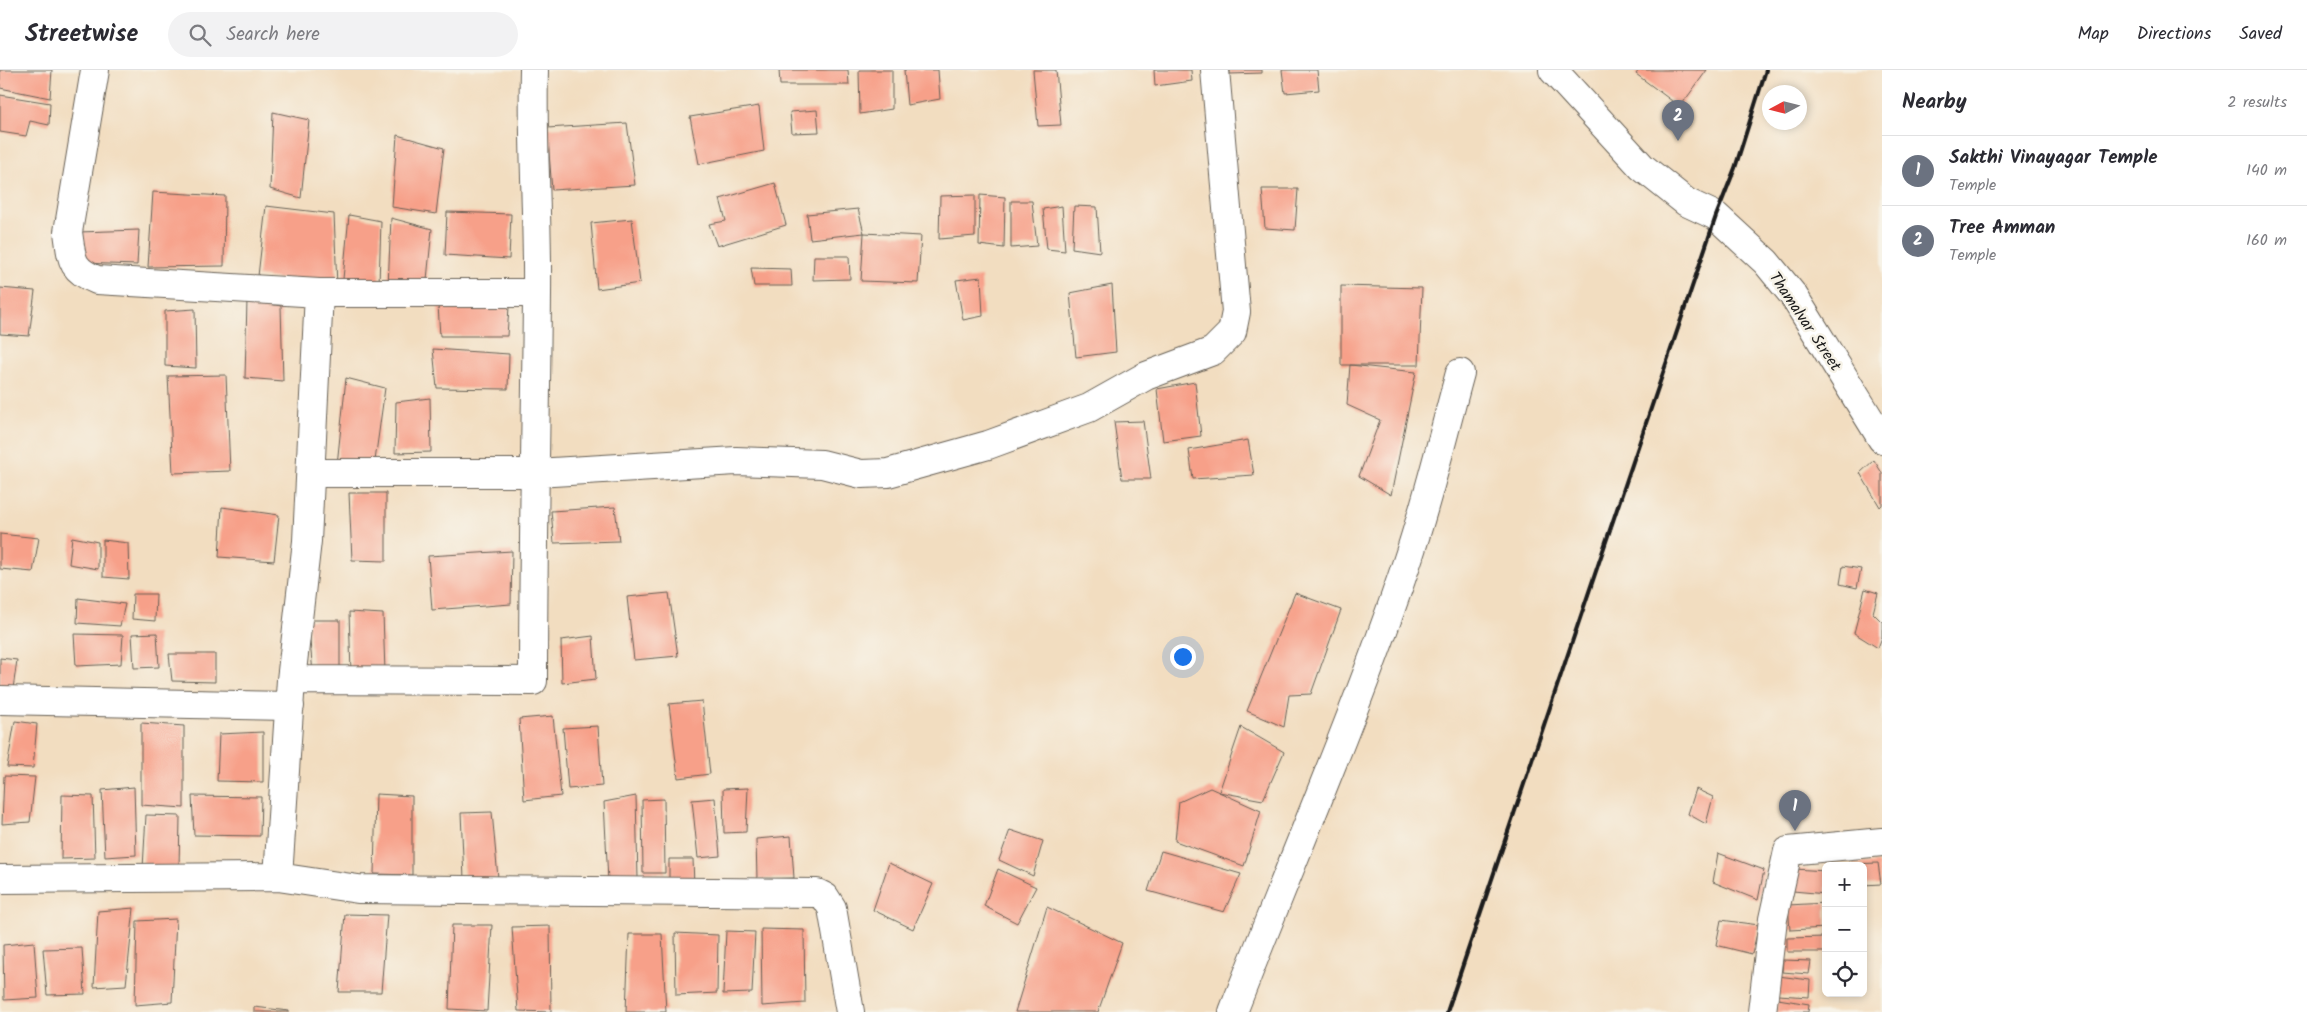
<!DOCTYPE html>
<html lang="en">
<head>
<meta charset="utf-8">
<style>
  body { margin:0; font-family:Kalam,sans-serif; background:#f2f2f3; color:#2b2b33 }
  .controls { position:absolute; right:15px; bottom:15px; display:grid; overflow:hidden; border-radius:8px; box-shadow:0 2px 8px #0003 }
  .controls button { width:45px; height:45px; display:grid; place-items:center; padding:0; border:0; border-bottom:1px solid #e1e1e2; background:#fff; color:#2b2b33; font:25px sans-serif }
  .compass { position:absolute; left:1762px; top:15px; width:45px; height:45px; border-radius:50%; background:#fff; box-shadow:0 2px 8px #0003; rotate:263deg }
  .you { position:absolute; left:1182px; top:586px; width:18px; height:18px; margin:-12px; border:4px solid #fff; border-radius:50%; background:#1a73e8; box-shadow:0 0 0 8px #1a73e833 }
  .badge { display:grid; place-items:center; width:32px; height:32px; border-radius:50%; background:#0f766e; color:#fff; font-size:16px; font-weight:700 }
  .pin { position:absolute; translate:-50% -41px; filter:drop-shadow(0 1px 2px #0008) }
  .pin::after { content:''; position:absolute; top:26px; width:18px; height:15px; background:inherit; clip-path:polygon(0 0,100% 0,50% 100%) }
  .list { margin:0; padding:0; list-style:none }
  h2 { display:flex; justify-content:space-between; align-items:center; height:65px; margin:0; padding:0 20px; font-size:21px }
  h2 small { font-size:16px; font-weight:400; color:#7c7c81 }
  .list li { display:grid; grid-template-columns:32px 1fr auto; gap:15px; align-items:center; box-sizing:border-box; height:70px; padding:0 20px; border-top:1px solid #e1e1e2 }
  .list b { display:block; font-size:19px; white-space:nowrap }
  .list p { margin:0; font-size:16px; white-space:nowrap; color:#7c7c81 }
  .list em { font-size:16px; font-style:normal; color:#7c7c81 }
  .icon { flex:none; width:28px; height:28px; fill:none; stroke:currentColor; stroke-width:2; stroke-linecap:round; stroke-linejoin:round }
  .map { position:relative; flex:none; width:1882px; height:942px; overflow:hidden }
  header { display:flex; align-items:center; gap:30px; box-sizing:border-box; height:70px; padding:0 25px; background:#fff; border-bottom:1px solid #e1e1e2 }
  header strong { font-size:24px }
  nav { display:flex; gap:28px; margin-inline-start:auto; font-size:18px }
  .search { width:350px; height:45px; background:#f2f2f3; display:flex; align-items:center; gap:12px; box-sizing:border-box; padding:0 18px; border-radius:28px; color:#7c7c81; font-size:19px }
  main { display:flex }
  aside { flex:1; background:#fff }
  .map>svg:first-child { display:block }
  .building { fill:#f7a089 }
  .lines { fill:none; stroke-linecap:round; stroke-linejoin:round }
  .street-casing { stroke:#676055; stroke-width:30 }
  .secondary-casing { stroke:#676055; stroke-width:30 }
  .street { stroke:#fff; stroke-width:28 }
  .secondary { stroke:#fff; stroke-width:28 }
  .rail { stroke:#1c1c1c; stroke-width:4 }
  .labels { text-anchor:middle; stroke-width:5; stroke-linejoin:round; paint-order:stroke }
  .street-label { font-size:16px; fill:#1c1c1c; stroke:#f7f3e8 }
</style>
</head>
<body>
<header>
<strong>Streetwise</strong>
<div class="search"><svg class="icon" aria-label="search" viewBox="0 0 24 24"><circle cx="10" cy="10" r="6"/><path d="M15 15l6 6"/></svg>Search here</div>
<nav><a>Map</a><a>Directions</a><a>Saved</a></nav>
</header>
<main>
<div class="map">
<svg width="1882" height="942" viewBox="0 0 1882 942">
  <rect width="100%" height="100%" fill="#f7f3e8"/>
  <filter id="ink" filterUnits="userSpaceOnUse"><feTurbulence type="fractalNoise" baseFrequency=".02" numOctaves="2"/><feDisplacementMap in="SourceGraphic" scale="10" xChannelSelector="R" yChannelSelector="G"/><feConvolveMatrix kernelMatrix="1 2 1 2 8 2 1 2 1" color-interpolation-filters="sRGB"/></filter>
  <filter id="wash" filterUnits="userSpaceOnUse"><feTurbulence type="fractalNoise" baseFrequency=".0096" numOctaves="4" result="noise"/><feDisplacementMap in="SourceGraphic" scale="20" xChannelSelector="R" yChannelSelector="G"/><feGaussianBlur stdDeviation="1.12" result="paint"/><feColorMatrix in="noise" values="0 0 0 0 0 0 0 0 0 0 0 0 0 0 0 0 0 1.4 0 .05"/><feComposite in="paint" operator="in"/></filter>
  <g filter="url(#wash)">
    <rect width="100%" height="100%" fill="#f2ddc0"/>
    <g id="blocks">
      <path class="building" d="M0,0H52L50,28L0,18Z
        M779,0H848L849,15H780Z
        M859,0H892V39L860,44Z
        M904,0H938L940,29L907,35Z
        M1033,0H1056L1061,55L1038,56Z
        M1154,0H1191L1192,11L1155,16Z
        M1230,0H1262V3L1230,4Z
        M1282,0H1317L1319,20L1285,23Z
        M1639,0H1707L1680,37L1636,4Z
        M0,25L50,33L49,55L30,51L26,66L0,62Z
        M759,36L764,81L699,94L690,47Z
        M817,40L819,62L792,63L790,42Z
        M273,42L309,50L301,128L270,119Z
        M627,53L635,115L552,120L547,58Z
        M397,65L444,78L436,144L392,137Z
        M775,113L786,155L717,176L709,154L726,151L720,129Z
        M1262,119H1298L1295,160L1265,158Z
        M153,122L225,126L224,196L148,197Z
        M975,125V166L939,169L940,126Z
        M980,125L1005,127L1004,178L979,175Z
        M1011,131H1032L1037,176L1011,178Z
        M266,136L334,144L337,216L258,206Z
        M1062,136L1065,181L1047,179L1043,139Z
        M1074,136L1097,137L1100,182L1072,178Z
        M858,139L864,163L810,169L807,144Z
        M447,142L511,144L509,189L445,185Z
        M349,145L381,151L379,214L343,209Z
        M391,148L432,159L426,220L388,217Z
        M632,149L640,213L597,219L591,153Z
        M139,160L137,195L80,193L79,162Z
        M864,163L921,166L918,213L861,211Z
        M814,186H849L850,209L813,210Z
        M751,198L791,199L792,216H754Z
        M981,207L983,246L963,250L956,210Z
        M1112,215L1116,282L1076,287L1070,223Z
        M1341,216L1422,218L1419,295H1350L1416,302L1391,425L1359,406L1380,350L1347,335L1350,295H1341Z
        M0,218L35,221L29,266L0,264Z
        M247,230L281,236L283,311L245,308Z
        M438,235L509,237L507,266H440Z
        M195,239L196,298L165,296V241Z
        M433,279L509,284L508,319L437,318Z
        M226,305L230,401L173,403L168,306Z
        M346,308L385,318L374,398L337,395Z
        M1195,312L1201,366L1163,371L1157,319Z
        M430,328L431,382L395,383L396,332Z
        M1143,351L1151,409H1122L1114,352Z
        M1248,370L1254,405L1193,409L1189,380Z
        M1874,390L1882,403V435L1880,437L1860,403Z
        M349,423H386V491L352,490Z
        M222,437L279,445L274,491L219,487Z
        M615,437L619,471L554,473L551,441Z
        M0,464L39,468L33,502L0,499Z
        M72,467L98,472V499L69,494Z
        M103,470L128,473L129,509L103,507Z
        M512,481L511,534L432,540L428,486Z
        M1843,496L1861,499L1857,518L1840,514Z
        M1865,519L1878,523L1873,543L1882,552V567L1878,578L1854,563Z
        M669,523L678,586L634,590L627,527Z
        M1295,523L1341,540L1311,624L1289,625L1284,657L1247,641Z
        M133,524H156L155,551L132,549Z
        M78,528L125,534L120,556L77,553Z
        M349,542L383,544L385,602L351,603Z
        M308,550H340V599L313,603Z
        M157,563L159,597L134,598L132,564Z
        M74,564L123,565L121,594L76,596Z
        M593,566L596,609L562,613L561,570Z
        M169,584H215V612L172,611Z
        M0,588L17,590L13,619L0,618Z
        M702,631L710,704L678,708L669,634Z
        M553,646L561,726L524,730L519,649Z
        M15,651L37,654L33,698L7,697Z
        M141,653L184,656V738L141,735Z
        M598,656L602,716L568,719L563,658Z
        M1241,657L1284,682L1263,730L1219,722L1261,741L1244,796L1175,771L1179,732L1210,718L1219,722Z
        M263,662V712L217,711L219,664Z
        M4,706L35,707L30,752L2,754Z
        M134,717L136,785L105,787L102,720Z
        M748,718L746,762L724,763L723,719Z
        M1696,719L1713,727L1706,754L1688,744Z
        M376,724L412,726V805L374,804Z
        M62,725L93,726L95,788L61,789Z
        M192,726L261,727L260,766L194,765Z
        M636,726L638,809L608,811L604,732Z
        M715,728L720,786L698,788L692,730Z
        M664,729L665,803H643L642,730Z
        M492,742L498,808L464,809L461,743Z
        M146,745L180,746L179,798H143Z
        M1010,760L1043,771L1033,806L999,790Z
        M791,766L794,808L757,809L756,769Z
        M1161,781L1241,804L1224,842L1148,821Z
        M1718,783L1764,800L1758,830L1713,812Z
        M669,789H693L694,816H669Z
        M889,793L933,814L913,859L873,840Z
        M1878,793L1881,814L1863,815V796L1852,794Z
        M998,799L1036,817L1017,853L984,836Z
        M1794,799L1826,801V824L1793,821Z
        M1826,833V858L1790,860L1788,835Z
        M1047,837L1122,873L1098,942H1015Z
        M134,838L126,915L94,917L98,841Z
        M345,844L387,845L381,922H339Z
        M176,849L172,932L135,935L137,851Z
        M1721,850L1759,855L1752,884L1716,875Z
        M452,855H492L487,941L449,939Z
        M550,856L551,942L518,941L512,857Z
        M761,859L804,860L805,933L762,936Z
        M726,861L755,862L752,923L723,924Z
        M675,863L718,865L717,923L676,925Z
        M629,864H662L666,942H626Z
        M1826,867V882H1787V868Z
        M34,872L38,928L4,930L3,875Z
        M82,878L85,924L47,925L43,879Z
        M1783,890L1811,891L1809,904L1782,902Z
        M1778,906L1810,910L1809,927L1778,925Z
        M1778,929L1809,934L1808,942H1776Z
        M254,937L289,941V942H254Z"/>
    </g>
  </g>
  <g filter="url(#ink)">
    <use href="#blocks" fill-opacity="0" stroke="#676055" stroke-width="1"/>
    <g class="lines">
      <defs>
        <path id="street" d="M95,0L68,162C72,189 70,199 97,210L319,223H537
          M311,403H536L736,391L822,394L861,404L888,403L988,375L1089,338L1146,306L1213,281L1232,262L1236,242L1215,0
          M291,610L307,471L319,223
          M0,630L290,636
          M278,807L358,819L817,823L825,827L832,838L850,942
          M0,809L278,807L291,610L533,611C533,482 536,353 537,224C538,149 532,75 534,0
          M1233,942C1291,792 1356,644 1407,492C1428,430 1443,365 1460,303
          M1762,942L1773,849L1788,781L1882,772"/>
        <path id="secondary" d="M1553,0L1642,97L1686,132L1716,146L1766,192L1793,225L1882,369"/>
      </defs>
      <use href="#street" class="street-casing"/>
      <use href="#secondary" class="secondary-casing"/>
      <use href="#street" class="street"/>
      <use href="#secondary" class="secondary"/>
      <path class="rail" d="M1447,942L1716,146L1735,98L1766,0"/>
    </g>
  </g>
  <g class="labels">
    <g class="street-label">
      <text transform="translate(1806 251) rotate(56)" y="6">Thamalvar Street</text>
    </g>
  </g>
</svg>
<div class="controls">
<button>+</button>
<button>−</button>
<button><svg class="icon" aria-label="locate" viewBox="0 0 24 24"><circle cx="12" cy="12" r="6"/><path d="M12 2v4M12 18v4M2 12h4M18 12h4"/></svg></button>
</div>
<svg class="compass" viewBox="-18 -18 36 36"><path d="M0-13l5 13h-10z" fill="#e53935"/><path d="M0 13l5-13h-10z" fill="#7c7c81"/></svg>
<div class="you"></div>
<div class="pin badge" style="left:1795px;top:761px;background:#6b7280">1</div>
<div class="pin badge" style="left:1678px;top:71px;background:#6b7280">2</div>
</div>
<aside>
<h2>Nearby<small>2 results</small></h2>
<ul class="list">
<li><span class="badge" style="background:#6b7280">1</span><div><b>Sakthi Vinayagar Temple</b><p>Temple</p></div><em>140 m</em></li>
<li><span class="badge" style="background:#6b7280">2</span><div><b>Tree Amman</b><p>Temple</p></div><em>160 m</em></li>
</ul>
</aside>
</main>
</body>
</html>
